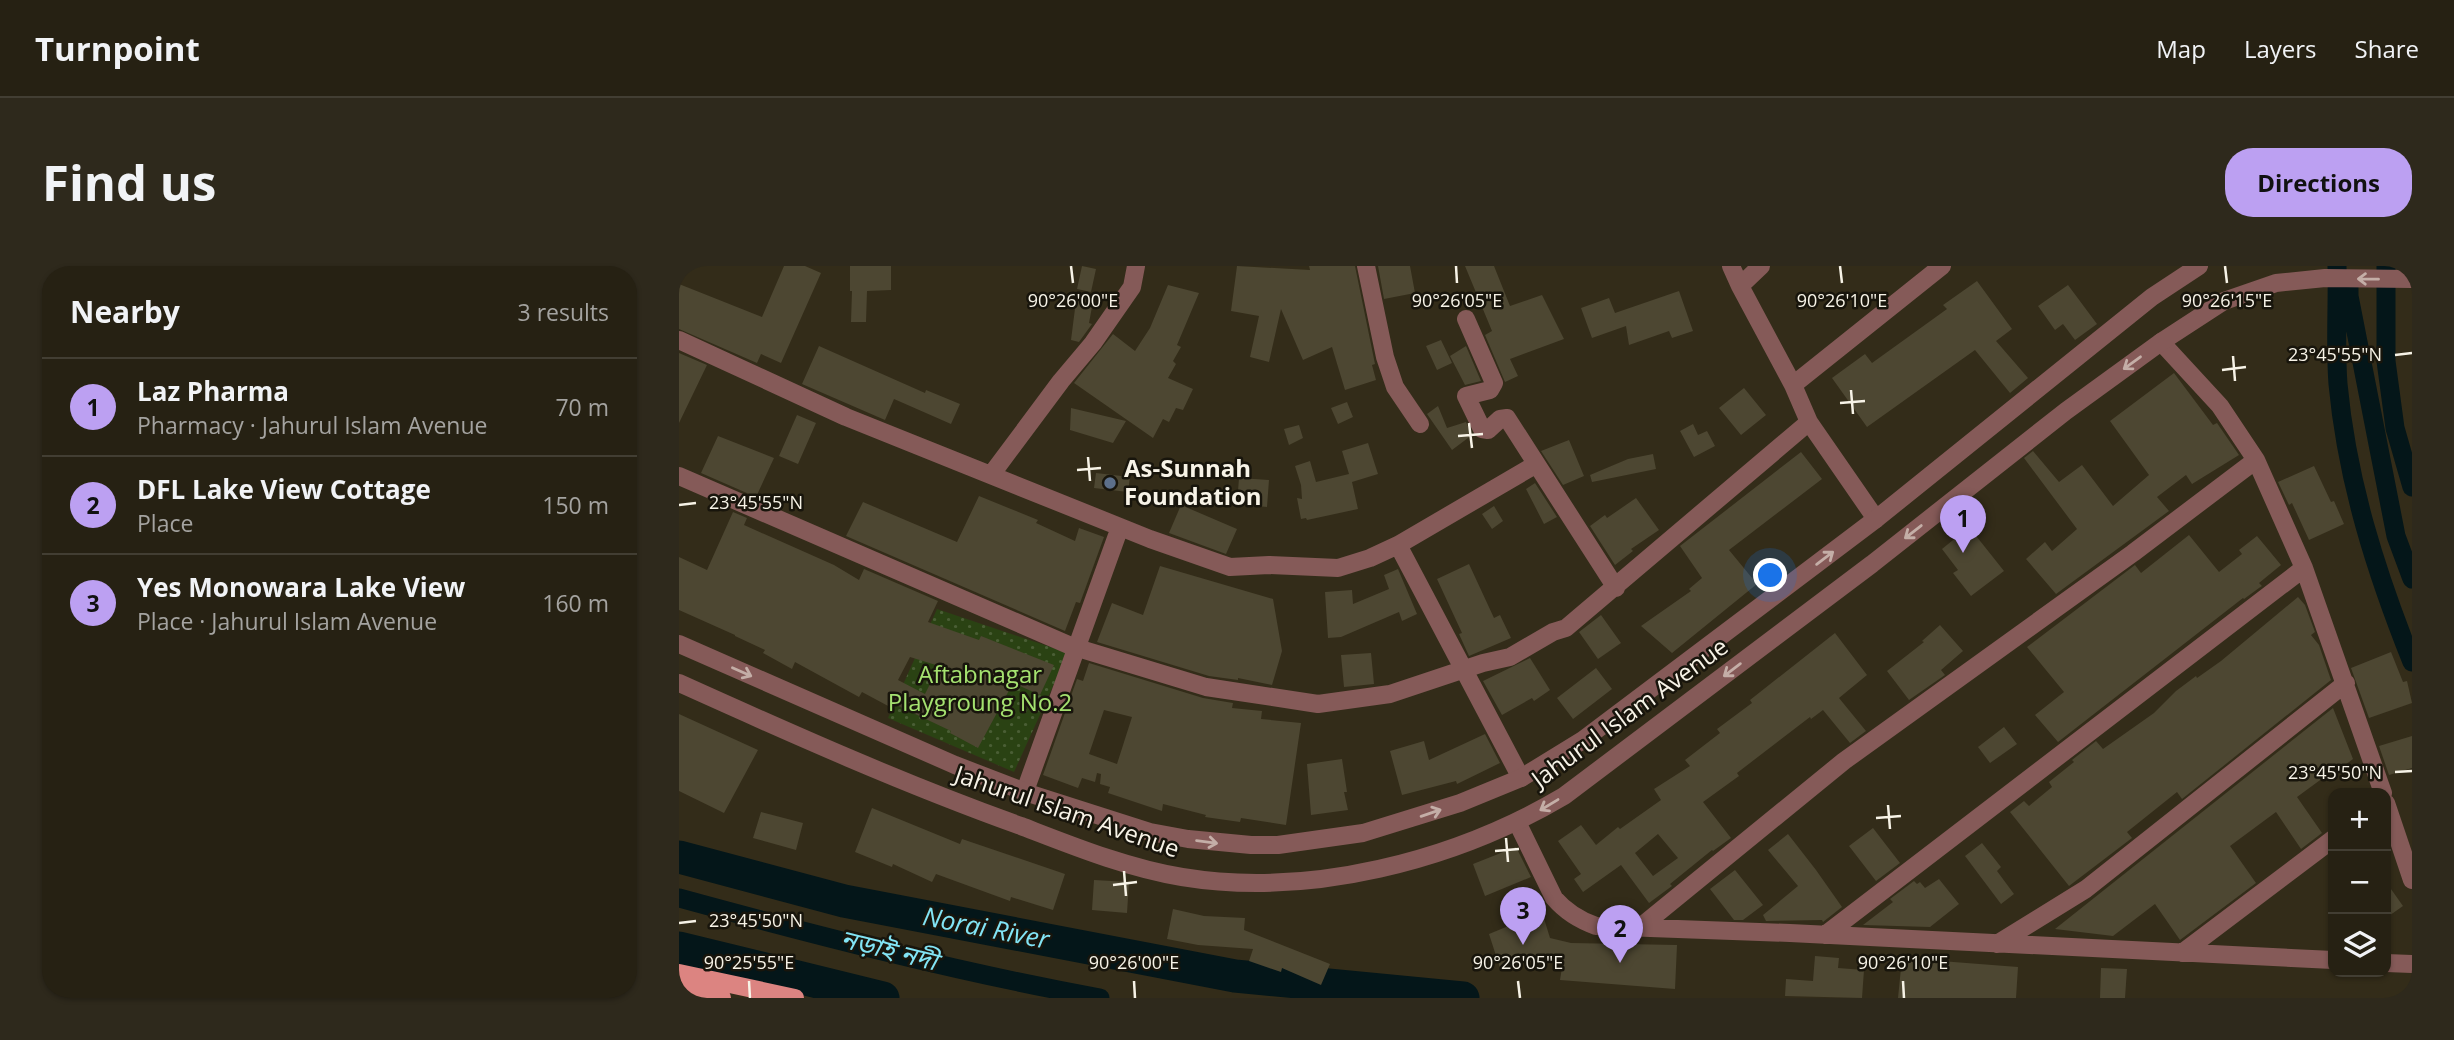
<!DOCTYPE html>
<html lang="en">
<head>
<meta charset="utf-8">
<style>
  body { margin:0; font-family:"Open Sans","Noto Sans Bengali",sans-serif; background:#2e291c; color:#f1f3f6 }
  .controls { position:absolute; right:21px; bottom:21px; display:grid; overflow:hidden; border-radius:14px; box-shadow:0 2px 5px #0004 }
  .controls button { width:63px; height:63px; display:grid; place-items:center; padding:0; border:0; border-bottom:2px solid #423e33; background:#262113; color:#f1f3f6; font:35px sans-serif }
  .you { position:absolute; left:1092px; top:310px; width:24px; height:24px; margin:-18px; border:5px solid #fff; border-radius:50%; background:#1a73e8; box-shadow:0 0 0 10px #1a73e833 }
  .badge { display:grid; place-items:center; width:46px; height:46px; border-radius:50%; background:#bca0f2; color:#111; font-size:23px; font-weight:700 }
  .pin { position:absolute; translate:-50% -58px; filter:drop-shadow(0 2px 4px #0008) }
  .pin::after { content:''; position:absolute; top:37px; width:24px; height:21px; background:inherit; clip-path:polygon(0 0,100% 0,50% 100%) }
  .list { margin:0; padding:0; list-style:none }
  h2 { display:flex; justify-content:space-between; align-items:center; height:91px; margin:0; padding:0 28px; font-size:30px }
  h2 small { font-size:23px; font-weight:400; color:#a4a3a0 }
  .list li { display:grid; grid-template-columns:46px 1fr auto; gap:21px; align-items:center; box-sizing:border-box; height:98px; padding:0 28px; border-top:2px solid #423e33 }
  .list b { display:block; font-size:26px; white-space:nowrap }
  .list p { margin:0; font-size:23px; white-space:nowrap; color:#a4a3a0 }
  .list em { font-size:23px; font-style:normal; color:#a4a3a0 }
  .icon { flex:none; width:38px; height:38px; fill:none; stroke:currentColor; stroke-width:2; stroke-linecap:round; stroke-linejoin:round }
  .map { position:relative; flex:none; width:1733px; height:732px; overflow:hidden; border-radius:28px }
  header { display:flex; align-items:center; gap:42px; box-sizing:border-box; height:98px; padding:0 35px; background:#262113; border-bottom:2px solid #423e33 }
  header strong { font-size:33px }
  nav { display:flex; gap:38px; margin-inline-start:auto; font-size:24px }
  .intro { display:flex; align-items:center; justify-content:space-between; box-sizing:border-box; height:168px; padding:0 42px }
  h1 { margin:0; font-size:49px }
  .button { padding:18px 32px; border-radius:28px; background:#bca0f2; color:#111; font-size:24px; font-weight:700 }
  main { display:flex; gap:42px; padding:0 42px }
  aside { flex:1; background:#262113; border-radius:28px; box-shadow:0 2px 5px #0004 }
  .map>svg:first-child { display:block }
  .park { fill:url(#park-dots) }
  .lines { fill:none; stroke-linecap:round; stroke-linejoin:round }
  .canal { stroke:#041619; stroke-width:19 }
  .river { stroke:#041619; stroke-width:33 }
  .building { fill:#4d4732; fill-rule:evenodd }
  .minor { stroke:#855a58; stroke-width:18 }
  .tertiary { stroke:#855a58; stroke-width:18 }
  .primary { stroke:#dc8481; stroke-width:18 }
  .oneway { stroke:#c4aea7 }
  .ticks { fill:none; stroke:#f7f3e7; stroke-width:2.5 }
  .service-dot { fill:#5c6f8a; stroke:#18150c; stroke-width:2.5 }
  .labels { text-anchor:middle; stroke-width:5; stroke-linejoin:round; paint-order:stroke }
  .poi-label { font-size:24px; font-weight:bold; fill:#f7f3e7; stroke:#18150c; text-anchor:start }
  .park-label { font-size:24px; fill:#a5e270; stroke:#18150c }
  .street-label { font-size:24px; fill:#f7f3e7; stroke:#18150c }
  .water-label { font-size:26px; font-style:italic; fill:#82e4f5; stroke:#18150c }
  .ticks-label { font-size:18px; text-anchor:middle; fill:#f7f3e7; stroke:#18150c; stroke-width:5; stroke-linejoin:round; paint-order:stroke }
</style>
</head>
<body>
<header>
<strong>Turnpoint</strong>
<nav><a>Map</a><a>Layers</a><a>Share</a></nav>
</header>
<div class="intro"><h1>Find us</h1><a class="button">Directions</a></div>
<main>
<aside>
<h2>Nearby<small>3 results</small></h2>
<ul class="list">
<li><span class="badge">1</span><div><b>Laz Pharma</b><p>Pharmacy · Jahurul Islam Avenue</p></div><em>70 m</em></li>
<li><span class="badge">2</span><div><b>DFL Lake View Cottage</b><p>Place</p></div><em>150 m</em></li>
<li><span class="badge">3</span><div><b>Yes Monowara Lake View</b><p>Place · Jahurul Islam Avenue</p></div><em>160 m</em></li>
</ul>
</aside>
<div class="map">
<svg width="1733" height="732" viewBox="0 0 1733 732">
  <defs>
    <pattern id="park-dots" width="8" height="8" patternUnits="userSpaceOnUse" patternTransform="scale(1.75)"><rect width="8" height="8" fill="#2a4213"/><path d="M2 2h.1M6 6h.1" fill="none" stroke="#4a5e35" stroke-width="1.8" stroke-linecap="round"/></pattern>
  </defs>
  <rect width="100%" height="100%" fill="#332c19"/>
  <path class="park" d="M258,343L389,387L335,506L209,452Z"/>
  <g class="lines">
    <path class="canal" d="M1658,0C1659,39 1656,79 1659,118C1668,215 1697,306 1733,396
      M1707,0V95L1716,162L1733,221
      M1670,15V30L1717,270L1733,313
      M0,632C139,670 279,706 421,732"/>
    <path class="river" d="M0,591L165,635L556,710L784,732
      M0,682L204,732"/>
  </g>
  <path class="building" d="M105,0H126L142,7L102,97L82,88L78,97L0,63V18L83,51Z
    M171,0H212V24L188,25L187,56H172L173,25H171Z
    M403,0L417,3L412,26L398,23Z
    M558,0L631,4L630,0H676L696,98L693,99L697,114L666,124L653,81L624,94L602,43L590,96L571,91L580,50L552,45Z
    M699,0H731L736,27L705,33Z
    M786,0H815L831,40L863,29L885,73L831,93L839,110L826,116L806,69L813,65Z
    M1298,15L1333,63L1317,75L1349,112L1331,127L1296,84L1188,161L1153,112L1186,88L1193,97L1268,43L1264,39Z
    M489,19L520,27L498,79L502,81L494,95L497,98L489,112L514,123L504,144L497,142L490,156L484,153L474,172L395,117L434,68L456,85L471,62Z
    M1389,19L1418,58L1396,74L1384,58L1376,64L1359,40Z
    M1000,25L1014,65L993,72L990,65L950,79L947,60L913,72L902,42L930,32L936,47Z
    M398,27L415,30L410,57L413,58L400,76L392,74Z
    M762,74L773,97L758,104L747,80Z
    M140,80L246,127L247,124L281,138L272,158L215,133L206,154L123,118Z
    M787,80L802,115L786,119L771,90Z
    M0,87L28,99L0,157Z
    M1495,107L1534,159L1538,157L1560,189L1513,218L1507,209L1478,231L1490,245L1377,328L1347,293L1366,276L1373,285L1398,263L1345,192L1354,185L1380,216L1403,199L1434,240L1470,209L1431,155Z
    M1065,122L1087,149L1062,169L1040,142Z
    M668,136L674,151L659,158L652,142Z
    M759,140L768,162L787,156L793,169L773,184L748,148Z
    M392,142L447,155L434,177L391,164Z
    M118,149L137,157L119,198L100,190Z
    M1014,158L1019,169L1028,165L1036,180L1015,191L1001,165Z
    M620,159L624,172L610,179L605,163Z
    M39,170L95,192L77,231L22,207Z
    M890,174L905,210L884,219L862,185Z
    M689,177L699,208L673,216L679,243L628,254L627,252L622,253L618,232L623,233L622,219L616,200L631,195L637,216L670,208L663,185Z
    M1122,186L1143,213L1050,284L1078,318L993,387L962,360L1012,325L1010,323L1023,312L1001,280Z
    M974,188L977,203L913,216L911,209L949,193Z
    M1635,200L1652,236L1655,235L1665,258L1630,274L1613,237L1610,239L1599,216Z
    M417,207L451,211L449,226L415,222Z
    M560,212L590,214L588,241L558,238Z
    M856,217L878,251L865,258L847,223Z
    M300,230L359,254L357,257L396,275L400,262L425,271L401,337L397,336L386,365L167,270L184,236L278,276Z
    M957,232L980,264L952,283L954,285L936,299L911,260L926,249L928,252Z
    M502,239L558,263L547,288L490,267Z
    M815,240L824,255L813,263L803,248Z
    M54,246L68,252L65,259L155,299L180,314L185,303L259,335L249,356L300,374L302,370L375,399L361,429L334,417L299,482L271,467L272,465L213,437L211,441L183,426L180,431L116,396L113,403L84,387L86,384L56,370V369L0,344V291L28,304ZM231,391L260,400L246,428L219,414Z
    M1290,261L1325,305L1292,330L1274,307L1279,304L1263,283Z
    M1510,269L1540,306L1563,288L1560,284L1578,270L1602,299L1580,317L1583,320L1580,322L1565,333L1564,332L1379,476L1356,449L1385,426L1348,381L1456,299L1462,307Z
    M790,298L815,352L821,349L832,372L790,390L780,368L783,367L758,313Z
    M481,300L594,333L603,385L593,419L559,412V414L530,410L418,376L433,337L464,349Z
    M719,303L738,348L723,355L720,346L662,371L649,372L646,326L673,324L674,338L710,323L705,309Z
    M1619,331L1626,339L1636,366L1632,369L1640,379L1652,414L1503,533L1498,526L1448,566L1453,572L1390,620L1331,546L1345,535L1350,540L1373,521L1370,516L1395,496L1393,494L1417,475L1424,483L1475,447L1497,425L1517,410L1518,412L1542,395Z
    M922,349L942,377L919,393L900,366Z
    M1261,359L1284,385L1262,404L1266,409L1230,434L1208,405L1245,376L1243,375Z
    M1156,367L1188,409L1160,432L1187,465L1171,477L1144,444L1132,453L1131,451L1058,507L1060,510L1024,536L1052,572L1034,585L1033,584L991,618L993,620L970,637L942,599L904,626L895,613L902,608L879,575L902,559L917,579L939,561L941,563L982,534L975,523L1011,500L1006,494L1041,467L1038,463L1073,437L1071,434ZM979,568L999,592L974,610L956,587Z
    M1712,386L1724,416L1728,415L1733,437L1690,452L1672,402Z
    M692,387L695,418L665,421L662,389Z
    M851,392L871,424L855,435L853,432L823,449L804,415Z
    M410,397L524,432L554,437L553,442L583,445L582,453L622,457L607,559L562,552L561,556L526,551L527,549L484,538L483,545L429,527L431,521L421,518L422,508L418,507L416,516L403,512L399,522L364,509L398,413L404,415ZM425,444L453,451L438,498L410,488Z
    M917,402L933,423L894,453L878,432Z
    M1654,442L1674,493L1649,512L1648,509L1618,531L1643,567L1622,583L1597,546L1551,580L1577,617L1501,674L1476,638L1434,670L1376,663Z
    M0,448L79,484L45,547L0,525Z
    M1325,461L1338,478L1311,497L1299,481Z
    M806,468L821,497L778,518L777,515L723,529L711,485L745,475L750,494Z
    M1733,470V502L1710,509L1700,480Z
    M663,493L668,526H665L669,544L632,549L628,498Z
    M193,542L281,578L283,573L386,608L374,644L332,631L331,635L257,608L253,616L214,598L213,601L176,586Z
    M82,546L124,557L117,584L74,572Z
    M1194,562L1221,597L1197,615L1170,580Z
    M1109,568L1137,604L1163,641L1144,656L1143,654L1087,655L1084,649L1119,620L1089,584Z
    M1303,577L1322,601L1318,605L1335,628L1322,638L1286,590Z
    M837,581L852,611L806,630L794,598Z
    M1056,604L1084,639L1064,654H1055L1031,623Z
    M1260,613L1280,638L1251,661L1184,659L1214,636L1211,633L1235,615L1238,618L1241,616L1246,622Z
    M415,614L450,616L448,647L413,644Z
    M1707,616L1724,640L1707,652Z
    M494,643L525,650L566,652L565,664L651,698L642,719L603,702L602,706L570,695L574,683L519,679L488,673Z
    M863,646L871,672L892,677L998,679L996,723L881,714L885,689L821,702L810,668Z
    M1136,690L1160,692L1159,702L1185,704L1183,732L1106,730L1107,713L1134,715Z
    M1223,692L1339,701L1337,732H1219Z
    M1422,702L1448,703L1446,732H1421Z"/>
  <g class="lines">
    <path class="minor" d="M687,0L706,91L716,121L741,158
      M1052,0L1061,20
      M1082,0L1061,20L1114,119
      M787,53L815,117L811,124L787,130L803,163L809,164L821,153L828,152L937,322
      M0,74L167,151L471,273L551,301L590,299L659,302L691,292L719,279L856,199
      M1482,76L1541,140L1577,194L1625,302L1704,527
      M312,209L382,115L414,77L453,21L457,0
      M0,210L392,380L527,421L639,438L711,428L804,397L831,391L874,366L887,362L1130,156
      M1197,253L1130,156L1114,119L1263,0
      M719,279L842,512
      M346,525L441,261
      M1707,537L1733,614
      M838,556L875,632C887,646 900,654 917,660L1111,667L1654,694
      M959,663L1165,495L1454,287L1577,194
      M1146,669L1625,302
      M1318,678L1407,623L1667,417
      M1503,687L1654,573
      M1707,697L1733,698"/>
    <path class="tertiary" d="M0,378L276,499L352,528L471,566L509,573L572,579H599L684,567L781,537L842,512L904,474L1197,253L1473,31L1520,0
      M0,417C113,468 225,518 342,560C394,580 448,602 503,611C630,632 775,595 885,530L1193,298L1387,145L1482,76L1545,35L1597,17L1646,12L1733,13"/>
    <path class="primary" d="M0,707L116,732
      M0,723L43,732"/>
  </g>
  <defs><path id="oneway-shaft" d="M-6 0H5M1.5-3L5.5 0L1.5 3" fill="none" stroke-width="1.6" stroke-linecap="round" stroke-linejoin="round" transform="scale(1.75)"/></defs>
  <g class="oneway">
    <use href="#oneway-shaft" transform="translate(1689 13) rotate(-179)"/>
    <use href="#oneway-shaft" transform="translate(1453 97) rotate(144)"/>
    <use href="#oneway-shaft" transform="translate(1234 266) rotate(142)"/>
    <use href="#oneway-shaft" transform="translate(1146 292) rotate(-37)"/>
    <use href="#oneway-shaft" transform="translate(1053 404) rotate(143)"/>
    <use href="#oneway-shaft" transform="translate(63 406) rotate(24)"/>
    <use href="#oneway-shaft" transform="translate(870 539) rotate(149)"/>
    <use href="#oneway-shaft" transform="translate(752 547) rotate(-19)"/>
    <use href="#oneway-shaft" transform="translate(528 576) rotate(7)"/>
  </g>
  <path class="ticks" d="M392,0L394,17M777,0L778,17M1161,0L1163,17M1546,0L1548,17M1716,89L1733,87M1554,90L1556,115M1543,104L1567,101M1172,124L1174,148M1161,137L1186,135M790,157L793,182M779,170L804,168M409,191L411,215M398,204L422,202M0,239L17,237M1716,506L1733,505M1209,539L1211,563M1197,552L1222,550M827,572L829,596M816,585L840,583M445,605L447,630M434,619L458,616M0,657L17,655M70,715L71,732M455,715L456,732M839,715L841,732M1224,715L1225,732"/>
  <circle class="service-dot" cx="431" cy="217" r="7"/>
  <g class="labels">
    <g class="poi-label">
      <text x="445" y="211">As-Sunnah<tspan x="445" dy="28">Foundation</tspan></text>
    </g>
    <g class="park-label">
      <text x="301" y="417">Aftabnagar<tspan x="301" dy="28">Playgroung No.2</tspan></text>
    </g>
    <g class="street-label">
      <text transform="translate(951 447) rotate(-36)" y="8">Jahurul Islam Avenue</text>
      <text transform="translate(388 546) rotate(19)" y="8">Jahurul Islam Avenue</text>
    </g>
    <g class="water-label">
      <text transform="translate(307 662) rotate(11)" y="9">Norai River</text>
      <text transform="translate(210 684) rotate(14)" y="9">নড়াই নদী</text>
    </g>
  </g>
  <g class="ticks-label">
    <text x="394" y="41">90°26'00"E</text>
    <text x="778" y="41">90°26'05"E</text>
    <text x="1163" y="41">90°26'10"E</text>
    <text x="1548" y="41">90°26'15"E</text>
    <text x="1656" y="95">23°45'55"N</text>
    <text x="77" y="243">23°45'55"N</text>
    <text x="1656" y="513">23°45'50"N</text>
    <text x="77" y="661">23°45'50"N</text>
    <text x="70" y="703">90°25'55"E</text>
    <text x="455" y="703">90°26'00"E</text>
    <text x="839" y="703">90°26'05"E</text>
    <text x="1224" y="703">90°26'10"E</text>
  </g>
</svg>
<div class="controls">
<button>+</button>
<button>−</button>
<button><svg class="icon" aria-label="layers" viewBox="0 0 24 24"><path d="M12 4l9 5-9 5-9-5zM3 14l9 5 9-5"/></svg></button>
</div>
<div class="you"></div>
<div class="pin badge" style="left:1284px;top:287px">1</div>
<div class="pin badge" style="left:941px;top:697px">2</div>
<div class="pin badge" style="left:844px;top:679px">3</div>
</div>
</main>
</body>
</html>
